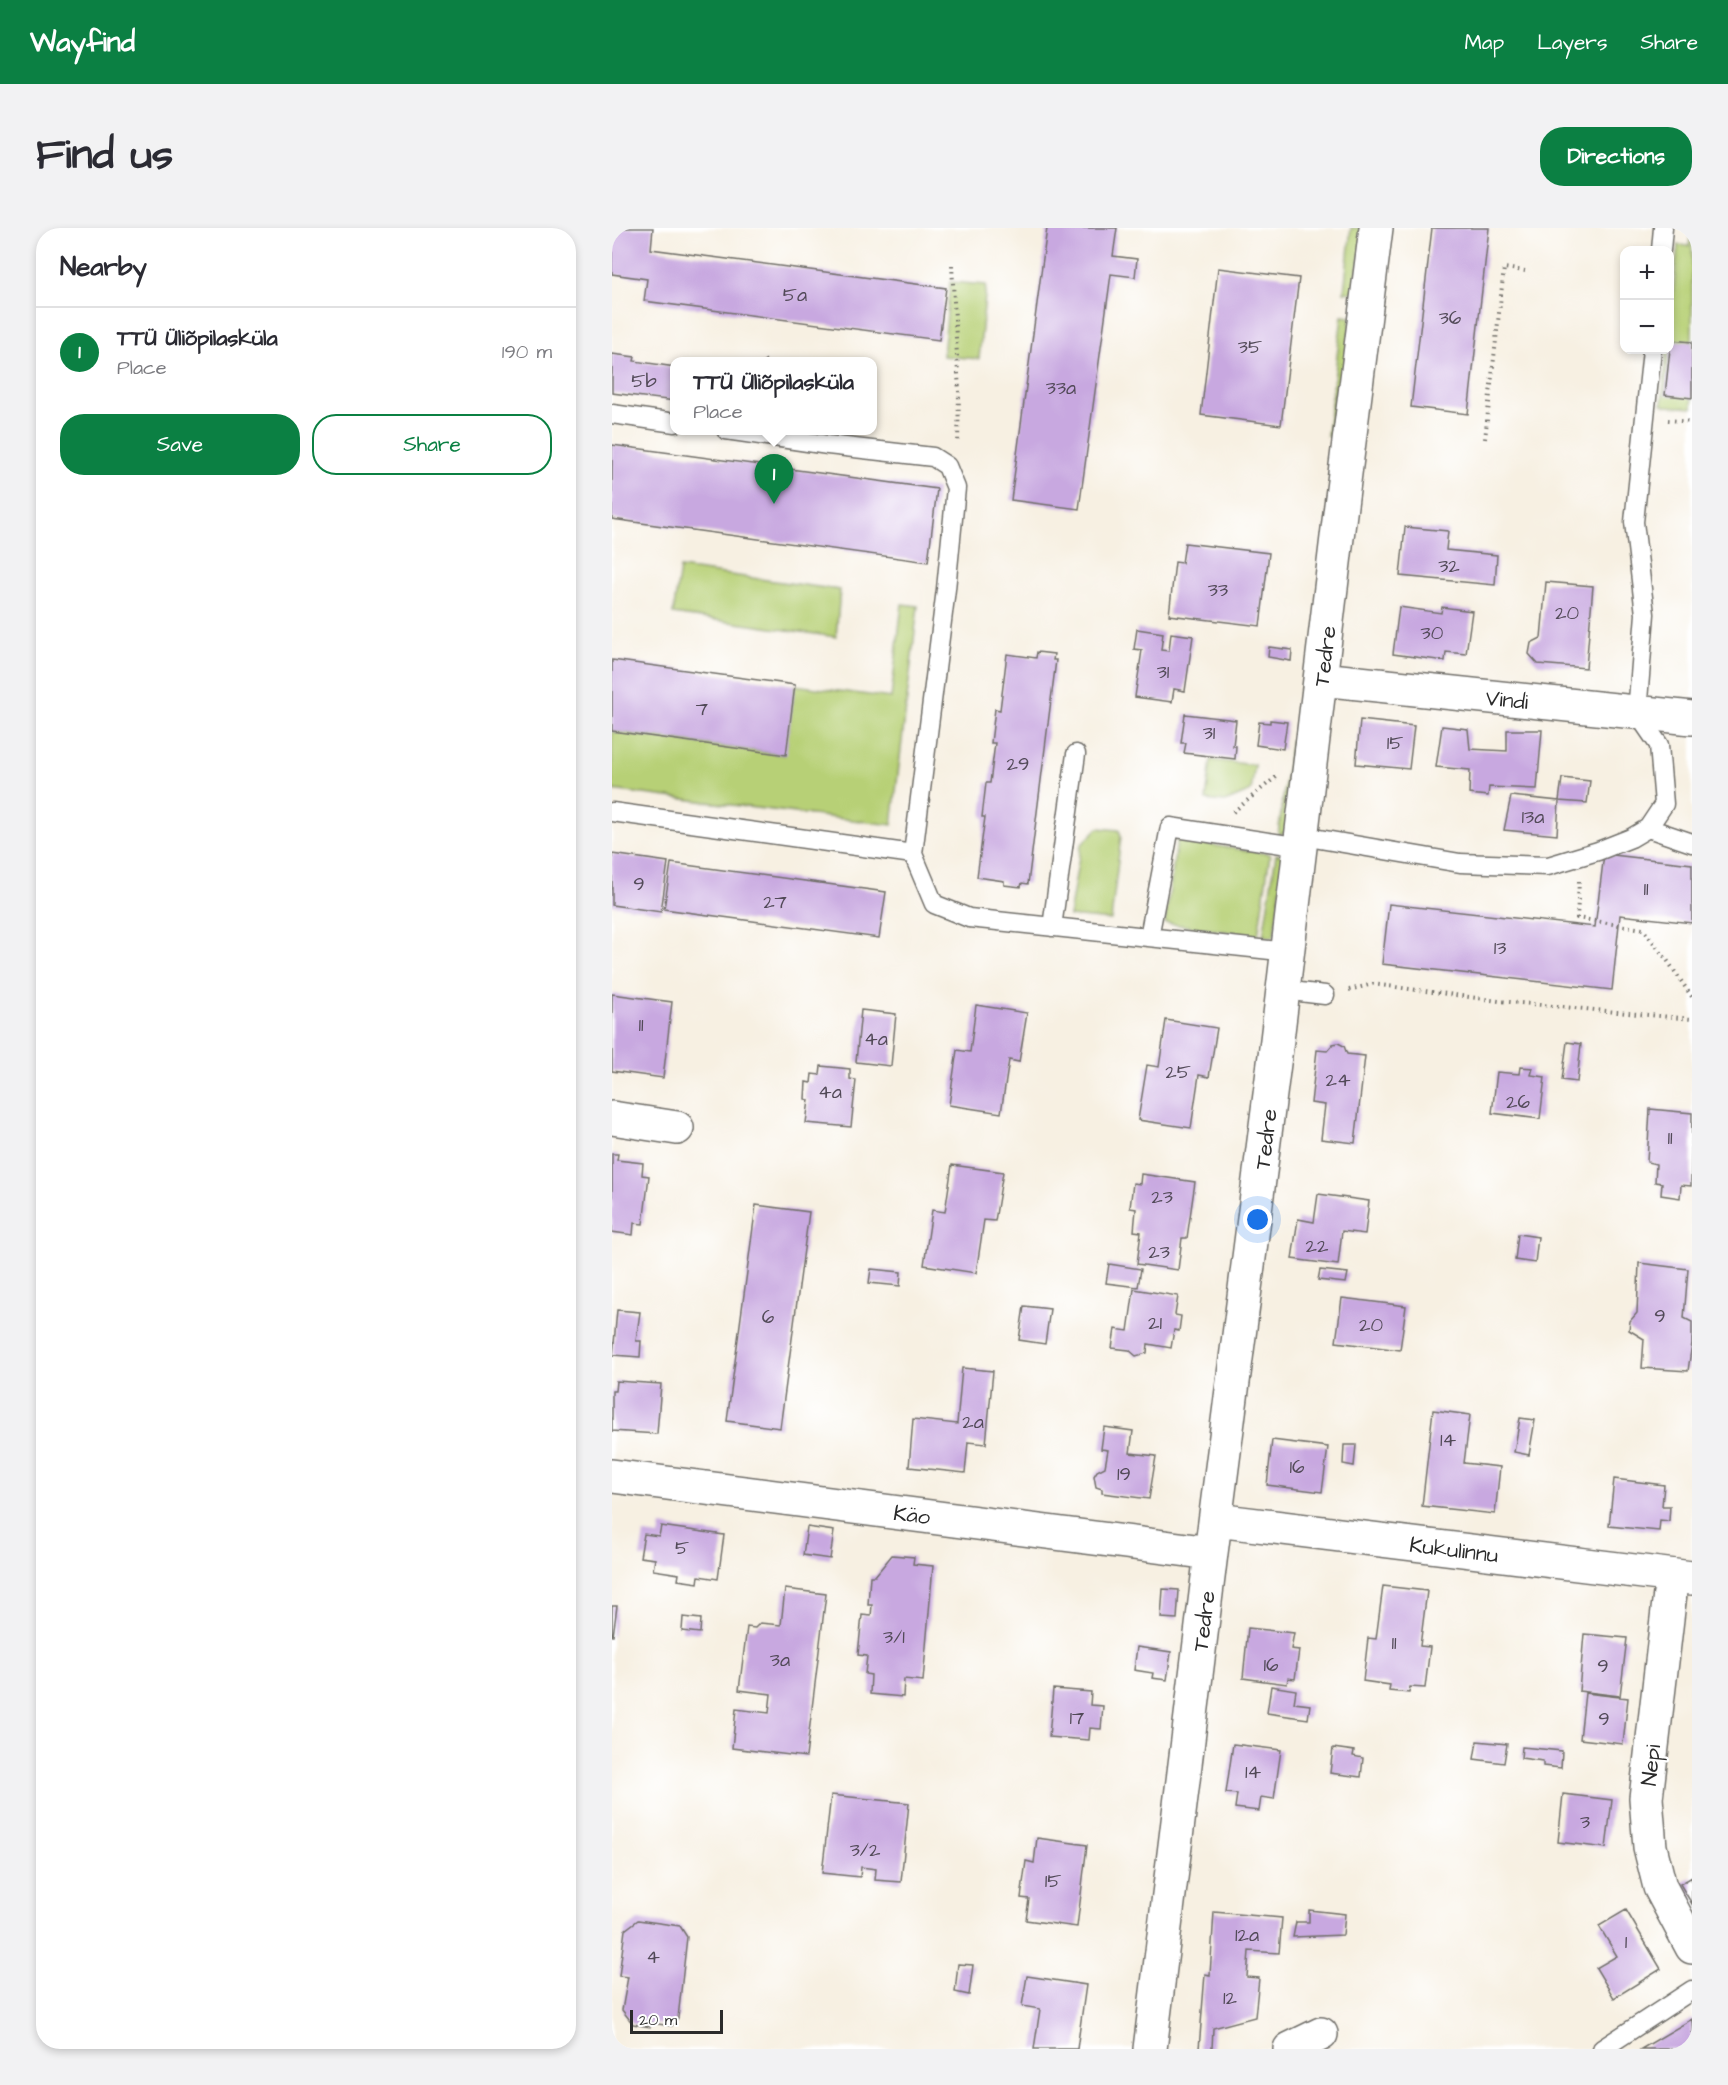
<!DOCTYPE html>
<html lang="en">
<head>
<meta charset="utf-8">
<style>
  body { margin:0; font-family:"Architects Daughter",sans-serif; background:#f2f2f3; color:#2b2b33 }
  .controls { position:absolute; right:18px; top:18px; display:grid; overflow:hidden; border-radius:12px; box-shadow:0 3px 9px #0003 }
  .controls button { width:54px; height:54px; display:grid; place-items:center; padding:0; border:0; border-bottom:2px solid #e1e1e2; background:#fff; color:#2b2b33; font:30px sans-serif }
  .scale { position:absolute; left:18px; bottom:15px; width:93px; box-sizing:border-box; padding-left:6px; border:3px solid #2b2b2b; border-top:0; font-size:16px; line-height:21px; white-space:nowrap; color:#2b2b2b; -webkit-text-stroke:4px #fff; paint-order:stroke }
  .you { position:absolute; left:646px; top:992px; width:21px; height:21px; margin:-15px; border:4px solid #fff; border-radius:50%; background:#1a73e8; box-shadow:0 0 0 9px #1a73e833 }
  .badge { display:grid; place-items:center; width:39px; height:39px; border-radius:50%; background:#0b8043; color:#fff; font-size:20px; font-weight:700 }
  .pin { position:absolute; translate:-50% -50px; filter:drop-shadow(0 2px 3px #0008) }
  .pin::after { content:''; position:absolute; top:32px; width:21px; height:18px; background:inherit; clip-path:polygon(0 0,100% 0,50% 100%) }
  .popup { position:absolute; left:58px; top:129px; width:207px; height:78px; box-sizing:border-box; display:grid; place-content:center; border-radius:12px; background:#fff; filter:drop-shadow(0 2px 4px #0005); font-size:20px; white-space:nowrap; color:#7c7c81 }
  .popup b { font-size:22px; color:#2b2b33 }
  .popup::after { content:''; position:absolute; left:50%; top:100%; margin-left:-12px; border:12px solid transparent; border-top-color:#fff }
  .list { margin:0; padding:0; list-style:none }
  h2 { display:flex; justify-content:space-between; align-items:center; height:78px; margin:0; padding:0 24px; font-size:26px }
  h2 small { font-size:20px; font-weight:400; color:#7c7c81 }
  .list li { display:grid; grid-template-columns:39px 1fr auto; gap:18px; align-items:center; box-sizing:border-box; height:90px; padding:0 24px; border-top:2px solid #e1e1e2 }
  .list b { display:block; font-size:22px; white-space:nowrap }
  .list p { margin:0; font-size:20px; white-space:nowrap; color:#7c7c81 }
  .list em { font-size:20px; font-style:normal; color:#7c7c81 }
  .actions { display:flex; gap:12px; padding:18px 24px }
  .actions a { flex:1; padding:14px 0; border:2px solid #0b8043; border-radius:24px; text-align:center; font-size:21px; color:#0b8043 }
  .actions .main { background:#0b8043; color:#fff }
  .map { position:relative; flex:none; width:1080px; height:1821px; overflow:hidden; border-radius:24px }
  header { display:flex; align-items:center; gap:36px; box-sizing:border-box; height:84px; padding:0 30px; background:#0b8043; color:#fff }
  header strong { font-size:28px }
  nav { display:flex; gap:33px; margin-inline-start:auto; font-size:21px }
  .intro { display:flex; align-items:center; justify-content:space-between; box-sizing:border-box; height:144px; padding:0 36px }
  h1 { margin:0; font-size:42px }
  .button { padding:15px 27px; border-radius:24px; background:#0b8043; color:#fff; font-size:21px; font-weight:700 }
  main { display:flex; gap:36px; padding:0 36px }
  aside { flex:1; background:#fff; border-radius:24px; box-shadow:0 3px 9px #0003 }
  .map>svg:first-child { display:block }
  .green { fill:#b7d076; stroke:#717e50; stroke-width:1.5 }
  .building { fill:#c8a8e0 }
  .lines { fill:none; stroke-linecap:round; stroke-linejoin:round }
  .lane-casing { stroke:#72706b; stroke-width:21 }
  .street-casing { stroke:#72706b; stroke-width:36 }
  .path { stroke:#72706b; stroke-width:4; stroke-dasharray:1.5 4.5; stroke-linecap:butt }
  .lane { stroke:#fff; stroke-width:18 }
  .street { stroke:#fff; stroke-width:33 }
  .labels { text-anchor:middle; stroke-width:4.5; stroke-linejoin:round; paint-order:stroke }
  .number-label { font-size:20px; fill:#524a58 }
  .street-label { font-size:22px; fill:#2b2b2b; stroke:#fff }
</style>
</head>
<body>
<header>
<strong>Wayfind</strong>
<nav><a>Map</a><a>Layers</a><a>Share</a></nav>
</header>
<div class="intro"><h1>Find us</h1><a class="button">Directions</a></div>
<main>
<aside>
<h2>Nearby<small></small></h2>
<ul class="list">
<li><span class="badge">1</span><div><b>TTÜ Üliõpilasküla</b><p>Place</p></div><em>190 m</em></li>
</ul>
<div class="actions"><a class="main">Save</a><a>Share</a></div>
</aside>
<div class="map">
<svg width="1080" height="1821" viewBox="0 0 1080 1821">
  <rect width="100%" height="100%" fill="#fff"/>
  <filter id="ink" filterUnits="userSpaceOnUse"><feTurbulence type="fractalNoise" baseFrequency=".0167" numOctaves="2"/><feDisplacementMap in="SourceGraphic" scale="12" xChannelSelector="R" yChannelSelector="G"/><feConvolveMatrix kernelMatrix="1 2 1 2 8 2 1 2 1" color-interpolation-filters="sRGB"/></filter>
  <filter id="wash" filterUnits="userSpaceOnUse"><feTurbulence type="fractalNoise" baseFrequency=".008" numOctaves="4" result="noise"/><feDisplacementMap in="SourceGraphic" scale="24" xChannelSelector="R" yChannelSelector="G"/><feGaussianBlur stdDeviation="1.35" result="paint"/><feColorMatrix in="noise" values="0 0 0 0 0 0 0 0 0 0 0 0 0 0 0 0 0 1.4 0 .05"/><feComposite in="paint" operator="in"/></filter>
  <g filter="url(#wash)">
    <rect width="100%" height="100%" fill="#f7f0e2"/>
    <path class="green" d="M739,0H752L742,65L732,64Z
      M1079,0H1080V180L1054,178L1050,176L1055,122H1058V93L1066,17L1077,18Z
      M338,54L374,57L367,131L331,128Z
      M730,88L739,89L725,210L715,208Z
      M68,340L228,362L224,409L61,386Z
      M290,376L306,378L280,597L0,562V503L173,527L183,457L279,470Z
      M679,512L688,514L674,604L666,607Z
      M599,532L643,537L639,563L613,574L594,572Z
      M486,600L507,602L509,608L499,692L457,688L469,617Z
      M565,612L658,626L646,708L553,695Z
      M664,626L673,628L662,709L651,708Z"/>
    <g id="blocks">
      <path class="building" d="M0,0H41L39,21L334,60L327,112L32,73L35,51L0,46Z
        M435,0H505L501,28L525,31L523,49L499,46L467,281L399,272Z
        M820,0H877L856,186L799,179Z
        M606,40L687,50L669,197L589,187Z
        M1059,112L1080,114V170L1053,167Z
        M0,126L23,129L22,133L63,139V173L0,165Z
        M0,217L325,261L316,334L0,291Z
        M793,299L836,303L834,322L885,327L883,357L788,348Z
        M573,315L657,325L648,398L557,387L563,334L570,335Z
        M934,354L981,358L974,440L926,436L917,426L919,415L929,410Z
        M787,379L829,385L830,379L860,383L854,426L834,424L833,433L781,426Z
        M525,401L551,405L549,422L557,423L559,405L581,408L573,463L562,461L560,474L523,469L530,422L522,421Z
        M657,419L680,422L679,433L656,429Z
        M425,424L442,426L441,432H444L416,656L410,655L409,659L392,657V653L365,649L373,589H370L374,555H378L383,515H379L383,481L388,482L395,426L424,430Z
        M0,432L183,457L174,527L0,503Z
        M573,486L624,492L621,518H624L623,531L572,525L574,515H569Z
        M658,492L675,494L671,521L644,517L647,494L658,495Z
        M748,492L802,498L797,541L744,536Z
        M830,498L856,501L858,521L895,523V502H930L925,561L877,559L876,568L857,566L858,542L824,539Z
        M950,550L978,553L975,575L947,573Z
        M899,568L947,573L945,607L892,602Z
        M0,626L56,634L49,684L0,677Z
        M992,626L1080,636V695L1008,687L1000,762L770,736L777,676L983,699Z
        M59,635L274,664L267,710L52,681Z
        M0,766L60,774L51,850L0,843Z
        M364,777L415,785L407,834L397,832L389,885L337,877L345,822L358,824Z
        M249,782L284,786L279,838L244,834Z
        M554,792L605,800L597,849L587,847L579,900L526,892L535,837L547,839Z
        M955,814L969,816L965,854L950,852Z
        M726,815L732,818L735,826L753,828L743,915L709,911L713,877L699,875L705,822L715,823L721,816Z
        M209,838L238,841V851L244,852L239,899L194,895L197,872L193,871L194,854L199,855L200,846L208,847Z
        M908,839L921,840L919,847L933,849L928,891L880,885L885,844L907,846Z
        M1038,881L1080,885L1079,958L1069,957L1068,970L1049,967L1050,955L1043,954L1044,936L1035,934Z
        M0,926H6L5,932L31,935L30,947L37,948L31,996L22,995L21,1007L0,1004Z
        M340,937L391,944L383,993L372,992L364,1045L312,1037L320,982L333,984Z
        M529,946L583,954L575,1010H570L566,1042L525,1036L529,1004L522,1003L524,981L518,980L521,955L528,956Z
        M706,966L757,973L753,1006L730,1003L726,1037L680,1031L686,991L702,994Z
        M144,977L197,984L168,1200L115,1193Z
        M906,1006L926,1009L923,1035L903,1032Z
        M1027,1035L1076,1041L1072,1090L1080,1094V1115L1076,1143L1030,1140L1032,1111L1017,1102L1018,1093L1025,1085Z
        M497,1036L529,1041L526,1059L494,1055Z
        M259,1041L289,1044L288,1058L257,1055Z
        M708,1042L736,1045L734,1055L706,1052Z
        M522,1061L566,1068L563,1087L569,1088L567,1103L562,1102L559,1120L536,1116L535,1125L524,1128L517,1122L500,1120L503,1101L516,1103Z
        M730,1070L794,1078L788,1122L724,1114Z
        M412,1078L438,1081L433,1116L407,1112Z
        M5,1082L28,1084L24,1113H29L28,1129L1,1127Z
        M350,1140L381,1143L374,1216L356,1214L353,1245L297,1239L301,1191L345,1196Z
        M4,1153L49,1156L45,1206L0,1203V1163H3Z
        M821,1182L858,1187L852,1235L888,1239L883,1286L810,1278Z
        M908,1190L923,1192L917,1227L902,1224Z
        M492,1199L521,1203L518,1225L544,1228L537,1271L490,1265V1261L484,1259L482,1248L485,1243L493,1239L496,1222L489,1221Z
        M660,1212L716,1219L710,1264L655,1257Z
        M732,1217H744L742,1238L731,1236Z
        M1002,1251L1052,1257L1050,1278H1058L1057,1293L1048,1292L1047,1303L997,1298Z
        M49,1298L112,1307L106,1351L87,1348L86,1355L66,1352L67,1346L41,1342L43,1331L28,1329L32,1306L47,1308Z
        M195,1299L222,1303L218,1331L191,1327Z
        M280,1327L302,1329L301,1336L321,1338L311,1453L292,1451L291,1469L258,1466L259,1447L253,1446L255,1428L246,1427L250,1387L259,1388L260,1377H256L258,1348H263Z
        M771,1358L815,1363L808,1418L818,1419L813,1460L798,1459L797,1465L777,1463L778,1457L751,1453L756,1410L764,1411Z
        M173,1361L214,1366L194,1529L120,1520L124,1481L157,1485L159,1466L127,1462L135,1399L143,1400L148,1395L169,1397Z
        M551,1361L567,1362L565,1391L549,1390Z
        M0,1378H5L1,1408H0Z
        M71,1389L89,1391L88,1405L70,1403Z
        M636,1400L682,1405L679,1421L687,1422L683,1451L676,1450L675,1456L631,1450Z
        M972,1406L1015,1410L1008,1468L967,1463Z
        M525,1419L559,1424L555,1452L540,1450L541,1445L522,1442Z
        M659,1458L684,1462L682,1475L698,1477L696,1491L655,1485Z
        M441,1461L479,1464L478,1477L491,1478L489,1501L478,1500L477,1512L437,1509Z
        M973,1465L1016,1470L1011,1516L968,1511Z
        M865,1513L895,1516L892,1535L862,1531Z
        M621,1516L669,1522L662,1571L649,1569L647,1583L623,1580L625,1566L614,1565Z
        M910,1519L950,1523L949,1540L931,1538V1533L909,1530Z
        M721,1520L742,1523L741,1528L751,1530L749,1549L718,1545Z
        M951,1566L1000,1572L994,1620L946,1614Z
        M219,1567L297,1575L289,1654L263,1652L264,1641L249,1639L248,1649L210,1645Z
        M425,1610L475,1617L465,1699L414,1692L417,1671L409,1670L414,1633L422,1635Z
        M1080,1649V1676L1068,1656Z
        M697,1682L733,1686L731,1707L681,1709L684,1694H697Z
        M1014,1682L1049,1741L1002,1770L984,1740L1005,1728L987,1698Z
        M602,1684L670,1690L667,1725L637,1723L635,1749L647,1750L643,1789L601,1800L600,1821H587L593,1746L598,1747Z
        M26,1692L68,1698L75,1709L66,1790L60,1798L39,1795L38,1799L21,1796L10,1782L16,1749L7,1748L13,1702Z
        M346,1736L361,1737L357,1767L343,1764Z
        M415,1748L474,1757L465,1821H422L428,1781L410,1778Z
        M1080,1791V1821H1029Z"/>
    </g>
  </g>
  <g filter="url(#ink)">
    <use href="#blocks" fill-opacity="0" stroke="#72706b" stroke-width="1.5"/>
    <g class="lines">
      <defs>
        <path id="lane" d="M1049,22L1051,0
          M0,186L63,195
          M114,202L216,217L321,229L335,238L344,260L334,361L301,626L322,676L357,690L676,724
          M0,584L301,626
          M1036,600L1080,615
          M690,608L848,635L936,638L986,623L1019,610L1036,600L1052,576L1047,517L1025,485L1033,386L1022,294L1040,122
          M440,699L464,526
          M537,709L558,599L689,619
          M671,762L713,767
          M990,1821L1080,1762"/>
        <path id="street" d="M709,451L1080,490
          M0,890L65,900
          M0,1248L599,1325
          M604,1292L1080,1350
          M1060,1348L1034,1570L1038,1619L1048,1659L1080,1719
          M538,1821L599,1325L665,812L726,301L764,0
          M678,1821L709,1806"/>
      </defs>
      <use href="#lane" class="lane-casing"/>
      <use href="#street" class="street-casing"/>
      <path class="path" d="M340,37L347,164L346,216
        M152,132L154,134
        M1056,192L1080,194
        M873,211L892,40L913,43
        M621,584L664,549
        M967,653L965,690L1031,701L1055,732L1080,769
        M737,762L761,756L887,773L1080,791"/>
      <use href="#lane" class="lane"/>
      <use href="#street" class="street"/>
    </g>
  </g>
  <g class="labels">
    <g class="number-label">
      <text x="183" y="73">5a</text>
      <text x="838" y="96">36</text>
      <text x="638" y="125">35</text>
      <text x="32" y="159">5b</text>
      <text x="449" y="166">33a</text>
      <text x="837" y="344">32</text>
      <text x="606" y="368">33</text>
      <text x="955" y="391">20</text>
      <text x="820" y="411">30</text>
      <text x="551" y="450">31</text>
      <text x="90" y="487">7</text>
      <text x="597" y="511">31</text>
      <text x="783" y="521">15</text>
      <text x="406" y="542">29</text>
      <text x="921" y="595">13a</text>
      <text x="27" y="662">9</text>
      <text x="1034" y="667">11</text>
      <text x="163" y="680">27</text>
      <text x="888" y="726">13</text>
      <text x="29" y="803">11</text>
      <text x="264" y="817">4a</text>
      <text x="566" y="850">25</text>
      <text x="726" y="858">24</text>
      <text x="218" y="870">4a</text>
      <text x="906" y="880">26</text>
      <text x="1058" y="916">11</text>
      <text x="550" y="975">23</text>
      <text x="705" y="1024">22</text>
      <text x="547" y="1030">23</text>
      <text x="1048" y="1094">9</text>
      <text x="156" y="1095">6</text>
      <text x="543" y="1101">21</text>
      <text x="759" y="1103">20</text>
      <text x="361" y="1200">2a</text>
      <text x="836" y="1218">14</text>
      <text x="685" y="1245">16</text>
      <text x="512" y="1252">19</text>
      <text x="70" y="1326">5</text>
      <text x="282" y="1415">3/1</text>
      <text x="782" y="1421">11</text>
      <text x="168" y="1438">3a</text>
      <text x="659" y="1443">16</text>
      <text x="991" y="1444">9</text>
      <text x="465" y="1496">17</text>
      <text x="992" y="1497">9</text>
      <text x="641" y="1550">14</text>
      <text x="973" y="1600">3</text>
      <text x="253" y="1628">3/2</text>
      <text x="441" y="1659">15</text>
      <text x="635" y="1713">12a</text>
      <text x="1014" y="1720">1</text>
      <text x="41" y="1735">4</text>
      <text x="618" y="1776">12</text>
    </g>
    <g class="street-label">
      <text transform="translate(712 428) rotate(-83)" y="8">Tedre</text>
      <text transform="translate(895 471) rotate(6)" y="8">Vindi</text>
      <text transform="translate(653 911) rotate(-83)" y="8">Tedre</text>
      <text transform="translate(300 1286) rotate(7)" y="8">Käo</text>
      <text transform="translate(842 1321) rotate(7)" y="8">Kukulinnu</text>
      <text transform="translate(591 1393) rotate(-83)" y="8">Tedre</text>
      <text transform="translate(1038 1537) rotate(-83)" y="8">Nepi</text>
    </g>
  </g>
</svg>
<div class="controls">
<button>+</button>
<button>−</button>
</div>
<div class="scale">20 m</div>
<div class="you"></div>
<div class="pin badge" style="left:162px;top:276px">1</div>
<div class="popup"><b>TTÜ Üliõpilasküla</b>Place</div>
</div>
</main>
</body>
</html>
